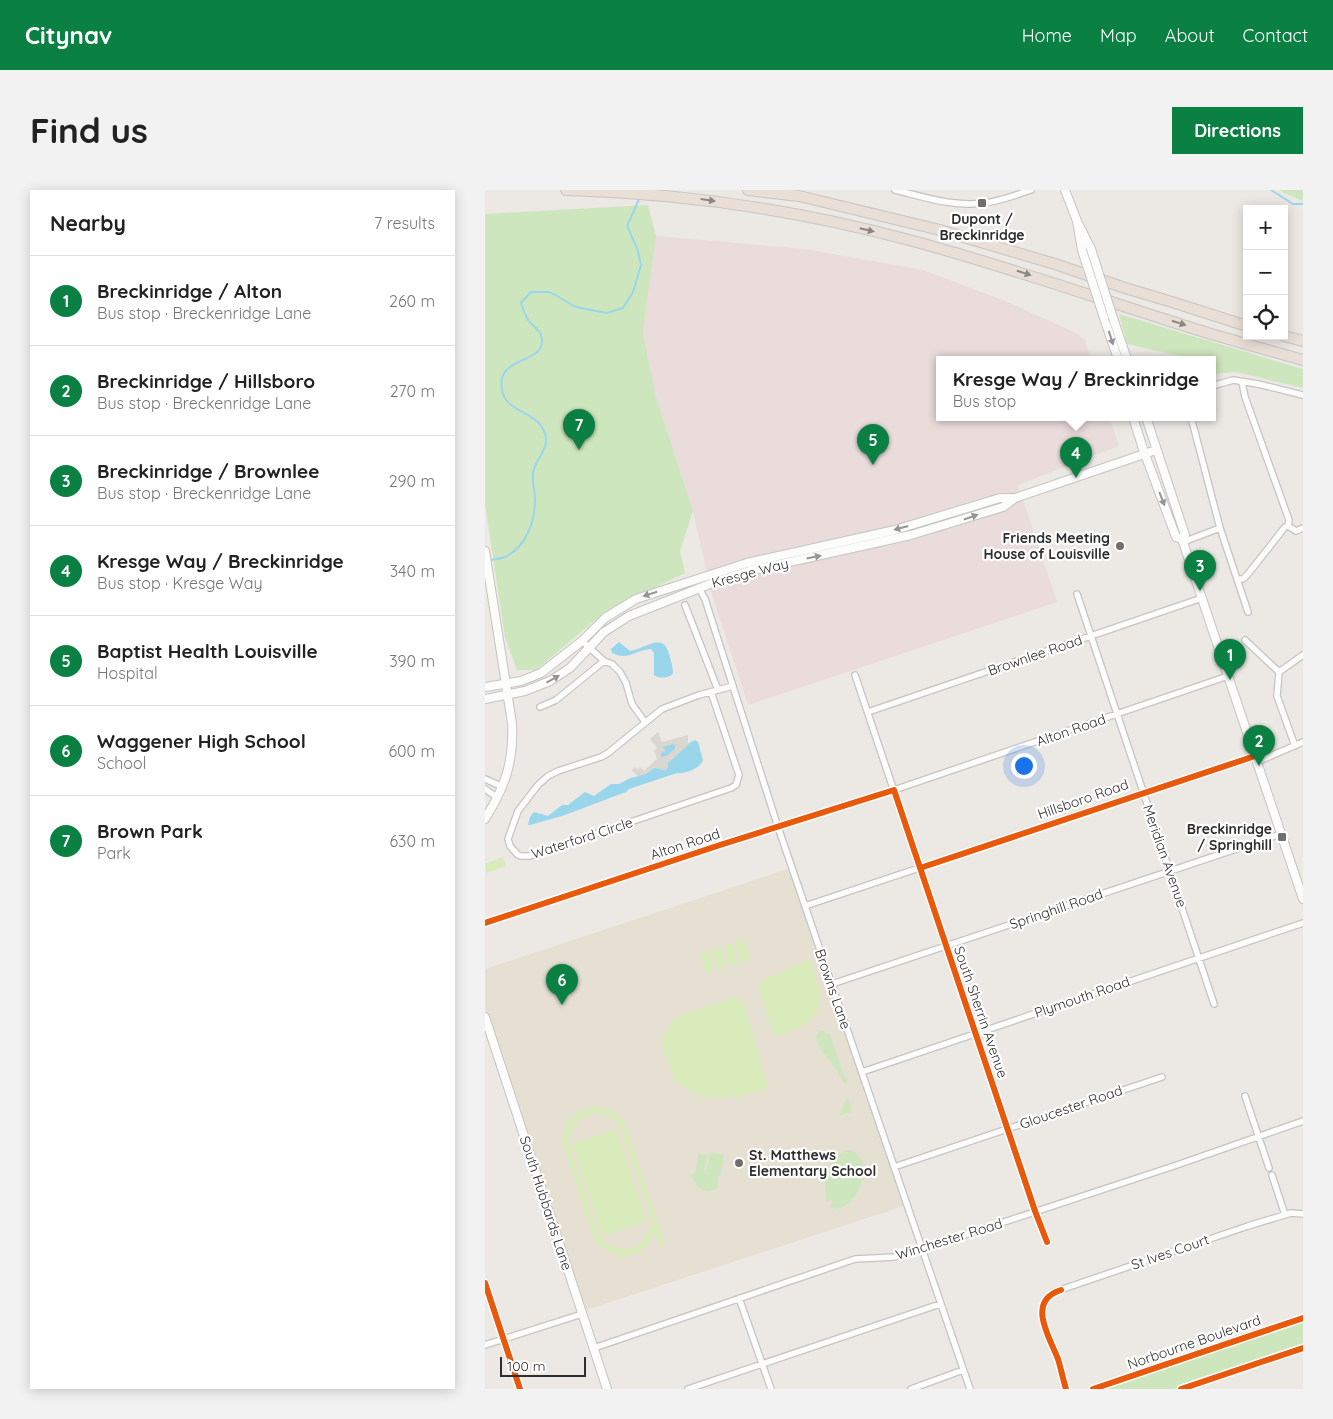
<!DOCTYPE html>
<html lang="en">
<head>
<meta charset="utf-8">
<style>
  body { margin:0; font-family:Quicksand,sans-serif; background:#f2f2f2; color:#222 }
  .controls { position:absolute; right:15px; top:15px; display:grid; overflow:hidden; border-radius:0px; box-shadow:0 2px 12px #0003 }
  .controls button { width:45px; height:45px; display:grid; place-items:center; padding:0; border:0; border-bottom:1px solid #e0e0e0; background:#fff; color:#222; font:25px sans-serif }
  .scale { position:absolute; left:15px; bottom:12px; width:86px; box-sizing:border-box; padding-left:5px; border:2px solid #2e2e2e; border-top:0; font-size:14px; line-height:18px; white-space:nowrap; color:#2e2e2e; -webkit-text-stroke:4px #fff; paint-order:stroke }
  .you { position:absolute; left:538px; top:575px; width:18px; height:18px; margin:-12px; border:4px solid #fff; border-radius:50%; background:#1a73e8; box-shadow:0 0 0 8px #1a73e833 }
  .badge { display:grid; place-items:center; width:32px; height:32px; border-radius:50%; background:#0b8043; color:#fff; font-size:16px; font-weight:700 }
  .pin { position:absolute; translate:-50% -41px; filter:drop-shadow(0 1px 2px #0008) }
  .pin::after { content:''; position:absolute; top:26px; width:18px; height:15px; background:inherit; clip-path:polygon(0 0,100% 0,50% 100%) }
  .popup { position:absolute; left:451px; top:166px; width:280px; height:65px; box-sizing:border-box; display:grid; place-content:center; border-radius:0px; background:#fff; filter:drop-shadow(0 1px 4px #0005); font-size:16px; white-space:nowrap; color:#767676 }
  .popup b { font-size:19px; color:#222 }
  .popup::after { content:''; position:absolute; left:50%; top:100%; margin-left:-10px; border:10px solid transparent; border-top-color:#fff }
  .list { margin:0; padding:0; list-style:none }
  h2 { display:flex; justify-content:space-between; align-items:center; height:65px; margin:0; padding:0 20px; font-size:21px }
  h2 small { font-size:16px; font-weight:400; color:#767676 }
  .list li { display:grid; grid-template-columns:32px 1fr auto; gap:15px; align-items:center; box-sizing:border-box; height:90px; padding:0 20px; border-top:1px solid #e0e0e0 }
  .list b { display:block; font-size:19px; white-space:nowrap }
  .list p { margin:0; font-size:16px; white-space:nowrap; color:#767676 }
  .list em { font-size:16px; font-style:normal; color:#767676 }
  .icon { flex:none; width:28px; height:28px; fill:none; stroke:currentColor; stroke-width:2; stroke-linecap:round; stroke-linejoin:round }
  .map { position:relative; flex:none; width:818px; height:1199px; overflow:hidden; border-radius:0px }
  header { display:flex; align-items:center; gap:30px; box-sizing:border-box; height:70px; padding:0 25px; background:#0b8043; color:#fff }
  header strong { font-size:24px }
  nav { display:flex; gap:28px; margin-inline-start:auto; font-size:18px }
  .intro { display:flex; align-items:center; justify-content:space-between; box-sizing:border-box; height:120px; padding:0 30px }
  h1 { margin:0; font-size:35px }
  .button { padding:12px 22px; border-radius:0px; background:#0b8043; color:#fff; font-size:18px; font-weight:700 }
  main { display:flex; gap:30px; padding:0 30px }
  aside { flex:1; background:#fff; border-radius:0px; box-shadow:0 2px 12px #0003 }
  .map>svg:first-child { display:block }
  .education { fill:#e6e0d3 }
  .medical { fill:#e9dcdb }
  .green { fill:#cee6be }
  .pitch { fill:#d9eabb; fill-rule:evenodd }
  .plaza { fill:#dad6d2 }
  .water { fill:#99d6ec }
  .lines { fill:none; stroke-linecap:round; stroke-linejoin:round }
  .stream { stroke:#99d6ec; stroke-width:2 }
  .street-casing { stroke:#c5c4c5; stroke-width:8 }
  .secondary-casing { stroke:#c5c4c5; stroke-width:10 }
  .highway-casing { stroke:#c6c5c4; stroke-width:12 }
  .street { stroke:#fcfcfb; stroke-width:5.5 }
  .secondary { stroke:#fcfcfb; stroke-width:8 }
  .highway { stroke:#eadfd6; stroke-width:10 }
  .secondary-bridge-casing { stroke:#c5c4c5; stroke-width:10; stroke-linecap:butt }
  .secondary-bridge { stroke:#fcfcfb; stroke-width:8 }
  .cycleway-casing { stroke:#fff; stroke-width:9 }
  .cycleway { stroke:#e8590c; stroke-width:6 }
  .oneway { fill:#8c8682 }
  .oneway2 { fill:#959594 }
  .poi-dot { fill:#706f6e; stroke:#fff; stroke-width:2 }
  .labels { text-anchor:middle; stroke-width:4.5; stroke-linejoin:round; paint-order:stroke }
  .poi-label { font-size:14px; font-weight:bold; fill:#2e2e2e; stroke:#fff; text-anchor:end }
  .street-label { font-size:14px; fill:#2e2e2e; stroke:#fff }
</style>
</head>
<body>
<header>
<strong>Citynav</strong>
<nav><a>Home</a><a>Map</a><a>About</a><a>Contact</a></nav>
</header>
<div class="intro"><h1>Find us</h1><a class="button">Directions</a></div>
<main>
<aside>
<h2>Nearby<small>7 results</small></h2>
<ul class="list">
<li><span class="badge">1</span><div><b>Breckinridge / Alton</b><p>Bus stop · Breckenridge Lane</p></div><em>260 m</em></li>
<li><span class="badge">2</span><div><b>Breckinridge / Hillsboro</b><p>Bus stop · Breckenridge Lane</p></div><em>270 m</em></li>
<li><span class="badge">3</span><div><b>Breckinridge / Brownlee</b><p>Bus stop · Breckenridge Lane</p></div><em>290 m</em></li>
<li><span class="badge">4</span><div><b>Kresge Way / Breckinridge</b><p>Bus stop · Kresge Way</p></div><em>340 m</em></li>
<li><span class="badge">5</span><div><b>Baptist Health Louisville</b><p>Hospital</p></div><em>390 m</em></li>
<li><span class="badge">6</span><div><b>Waggener High School</b><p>School</p></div><em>600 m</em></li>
<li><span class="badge">7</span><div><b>Brown Park</b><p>Park</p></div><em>630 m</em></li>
</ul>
</aside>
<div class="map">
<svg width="818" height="1199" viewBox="0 0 818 1199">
  <rect width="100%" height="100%" fill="#ece8e4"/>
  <path class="education" d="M306,678L419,1016L101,1120L0,818V779Z"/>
  <path class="medical" d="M171,46L320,59L438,80L520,111L591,143L600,150L606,169H455V227H624L634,256L533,295L572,412L263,515L227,405L208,321L171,206L158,143Z"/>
  <path class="green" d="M793,0H818V11Z
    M163,15L171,46L158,143L171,206L208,321L195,361L200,383L120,422L51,480H32L20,447L0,314V24Z
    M634,124L818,179V198L751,182L728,184L727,169H709L642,154Z
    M335,841H339L345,844L359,886L363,890L361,893L358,892C352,875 334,864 331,846Z
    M362,906L367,922L355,925Z
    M362,960C391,961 377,1017 351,1019L344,1016L348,1013L346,1009L342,1012C337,993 342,968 362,960Z
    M225,962L239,965L236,984L233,986L232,999L221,1002L211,995L206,986L211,980L213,964L222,965L219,980H222Z
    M818,1131V1156L689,1199H615Z"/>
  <path class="pitch" d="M18,667L21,676L2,683L0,674Z
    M259,749L266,769L257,772L250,752Z
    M247,753L254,773L245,776L238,756Z
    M235,757L242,776L233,779L226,760Z
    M223,761L230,780L221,783L214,764Z
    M324,769C344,814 339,834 289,846L273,798L276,791Z
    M250,807L258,811L283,897C268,904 244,909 226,908C214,907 201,898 191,892L178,858L179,845L189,828Z
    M108,917C122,918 131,921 140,933L180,1054L175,1056L170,1042C166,1049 163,1056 156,1061C139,1072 118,1063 109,1048L77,952L81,936L86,928L93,922ZM107,923C117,923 125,926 133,933L166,1026C169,1059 133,1071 114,1045L84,954C85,938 92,929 107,923Z
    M131,939L162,1031L118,1046L87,954Z"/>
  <path class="plaza" d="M173,542L177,552L203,545V555L182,574L183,576L181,580L168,578L159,585L154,588L147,580L150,577L153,580L155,577L159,581L172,569L169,561L172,558L165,549Z"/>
  <path class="water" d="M134,452L145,461C160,459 178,441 184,464C186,471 188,477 188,484C183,488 174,489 169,485V463L166,459C150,460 143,471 127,463L126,459Z
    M210,550L213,552L218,570C215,579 200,584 192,583L144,599L141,602L77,626L45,635H43L45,627L49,622L63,626L77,615H83L100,602L109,606L126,594H134L145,588L159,585L169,578L181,580L183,576L182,574L203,555L204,553Z
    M188,554L190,555V559L181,566H179L176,568V563L181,561L178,557Z"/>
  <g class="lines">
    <path class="stream" d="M786,0L808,14H818
      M5,370C9,369 16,369 20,367C41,357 50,332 50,310C50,301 47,292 48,283C50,268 67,258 59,241C50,220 21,223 17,200C10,163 65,176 56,145C54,140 47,135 44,131C40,126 38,119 36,113L46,102H65L91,117L122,123L138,118L148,102L156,75L152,58L142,36L155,7"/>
    <defs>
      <path id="street" d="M410,0C439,7 467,17 498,13C514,12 530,5 546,0
        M757,192L760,207L804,330L803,336
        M727,196L748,190L773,194L818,205
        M706,227L735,338L763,422
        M698,352L735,338
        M752,389H758L763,384L800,337L803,336L811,341L818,338
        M214,398L220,409L293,637L485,1199
        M592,404L729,814
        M200,415L233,500
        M760,450L794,482L792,506L810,556
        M97,451L119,471L127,474L135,482L141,493L147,514L160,532
        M794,482L818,465
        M370,485L550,1021L562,1052
        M226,502L254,585L251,595L246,598L45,666H36L33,665L25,656L23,649L33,621L53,595L63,586L73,581L116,567L123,563L177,519L214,505L248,496
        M55,517L71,510L119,471
        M383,522L717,408
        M772,572L818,552
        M0,589L18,597
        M0,599L13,608
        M320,716L770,566
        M0,733L235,655L409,600L743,486
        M347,794L796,644
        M377,882L818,733
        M760,906L784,978
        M409,977L677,887
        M787,985L800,1025
        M0,1093L35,1199
        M254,1108L286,1199
        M0,1155L97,1124
        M109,1158L370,1069L409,1067L437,1059L689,976L818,931
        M203,1199L455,1114
        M426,1199L478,1180
        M581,1199C578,1189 576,1179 573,1169C565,1148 545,1120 569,1102L763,1036L806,1023L818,1024
        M608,1199L818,1128
        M696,1199L818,1158"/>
      <path id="secondary" d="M580,0L592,31L597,60
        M594,35L606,59
        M619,128L633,169
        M629,131L642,169
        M648,227L658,259L691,347L697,349
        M661,227L700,345L697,349L698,352L818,709
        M0,361L27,533C29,572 20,597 0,629
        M0,497L36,491L56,483L97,451L120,428L151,409L262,373L410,340L515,308H530
        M0,509L40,501L65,491L85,478L119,442L144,426L230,392L264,381L426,345L518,317L530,308L671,260
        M0,827L122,1199"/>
      <path id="highway" d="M81,0C196,3 312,20 424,50C526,77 625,113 726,144C757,153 787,161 818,170
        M263,0L314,6L455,40L570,74L640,98L687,112L762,136
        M799,146L818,151"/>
    </defs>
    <use href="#street" class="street-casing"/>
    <use href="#secondary" class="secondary-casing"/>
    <use href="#highway" class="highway-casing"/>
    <use href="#street" class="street"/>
    <use href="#secondary" class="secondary"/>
    <use href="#highway" class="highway"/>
    <defs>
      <path id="secondary-bridge" d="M606,59L629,131
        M597,60L619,128"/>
    </defs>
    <use href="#secondary-bridge" class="secondary-bridge-casing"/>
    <use href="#secondary-bridge" class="secondary-bridge"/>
    <defs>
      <path id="cycleway" d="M435,678L770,566
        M0,733L235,655L409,600L550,1021L562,1052
        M0,1093L35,1199
        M576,1100C541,1111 564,1146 573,1169C576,1179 578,1189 581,1199
        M608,1199L818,1128
        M696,1199L818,1158"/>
    </defs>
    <use href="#cycleway" class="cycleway-casing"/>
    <use href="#cycleway" class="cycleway"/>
  </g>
  <defs><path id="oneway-solid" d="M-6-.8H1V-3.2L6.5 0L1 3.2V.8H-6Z" transform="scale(1.25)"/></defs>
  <g class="oneway">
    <use href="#oneway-solid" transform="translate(223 10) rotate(8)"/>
    <use href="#oneway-solid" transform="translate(382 40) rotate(13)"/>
    <use href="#oneway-solid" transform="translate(539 83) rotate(18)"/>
    <use href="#oneway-solid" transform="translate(694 133) rotate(18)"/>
  </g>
  <g class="oneway2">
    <use href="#oneway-solid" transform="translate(626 148) rotate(72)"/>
    <use href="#oneway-solid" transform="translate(677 309) rotate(69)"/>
    <use href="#oneway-solid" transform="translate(486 327) rotate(-19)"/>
    <use href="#oneway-solid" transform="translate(416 338) rotate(165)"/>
    <use href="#oneway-solid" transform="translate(329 367) rotate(-11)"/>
    <use href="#oneway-solid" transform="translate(165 404) rotate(162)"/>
    <use href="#oneway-solid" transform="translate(68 489) rotate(-29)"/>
  </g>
  <g class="poi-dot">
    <rect x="492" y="8" width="10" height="10" rx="2.5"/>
    <circle cx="635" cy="356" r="5"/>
    <rect x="792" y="642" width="10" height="10" rx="2.5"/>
    <circle cx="254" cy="973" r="5"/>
  </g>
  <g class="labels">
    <g class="poi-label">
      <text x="497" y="34" text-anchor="middle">Dupont /<tspan x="497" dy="16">Breckinridge</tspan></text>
      <text x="625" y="353">Friends Meeting<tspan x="625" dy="16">House of Louisville</tspan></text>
      <text x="787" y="644">Breckinridge<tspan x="787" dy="16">/ Springhill</tspan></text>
      <text x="264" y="970" text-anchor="start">St. Matthews<tspan x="264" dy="16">Elementary School</tspan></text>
    </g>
    <g class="street-label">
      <text transform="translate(265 383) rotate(-15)" y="5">Kresge Way</text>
      <text transform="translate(550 465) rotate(-19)" y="5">Brownlee Road</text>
      <text transform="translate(586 540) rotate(-19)" y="5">Alton Road</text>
      <text transform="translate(598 609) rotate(-19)" y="5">Hillsboro Road</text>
      <text transform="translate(97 648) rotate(-18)" y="5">Waterford Circle</text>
      <text transform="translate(200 654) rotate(-18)" y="5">Alton Road</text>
      <text transform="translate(680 666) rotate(71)" y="5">Meridian Avenue</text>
      <text transform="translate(571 719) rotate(-19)" y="5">Springhill Road</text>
      <text transform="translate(348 799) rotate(71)" y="5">Browns Lane</text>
      <text transform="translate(597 807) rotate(-19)" y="5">Plymouth Road</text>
      <text transform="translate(496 822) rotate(71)" y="5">South Sherrin Avenue</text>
      <text transform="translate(586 917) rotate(-19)" y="5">Gloucester Road</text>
      <text transform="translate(61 1013) rotate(72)" y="5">South Hubbards Lane</text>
      <text transform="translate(464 1049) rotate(-17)" y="5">Winchester Road</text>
      <text transform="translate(685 1062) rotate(-19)" y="5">St Ives Court</text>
      <text transform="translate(709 1152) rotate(-19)" y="5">Norbourne Boulevard</text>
    </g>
  </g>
</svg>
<div class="controls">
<button>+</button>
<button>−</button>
<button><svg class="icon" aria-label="locate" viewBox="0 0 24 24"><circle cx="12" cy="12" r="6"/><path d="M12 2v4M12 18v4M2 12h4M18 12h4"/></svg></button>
</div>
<div class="scale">100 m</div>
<div class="you"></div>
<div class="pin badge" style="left:745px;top:490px">1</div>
<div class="pin badge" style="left:774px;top:576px">2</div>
<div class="pin badge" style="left:715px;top:401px">3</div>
<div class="pin badge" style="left:591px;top:288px">4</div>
<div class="popup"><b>Kresge Way / Breckinridge</b>Bus stop</div>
<div class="pin badge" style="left:388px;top:275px">5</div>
<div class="pin badge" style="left:77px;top:815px">6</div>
<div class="pin badge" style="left:94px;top:260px">7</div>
</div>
</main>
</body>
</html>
